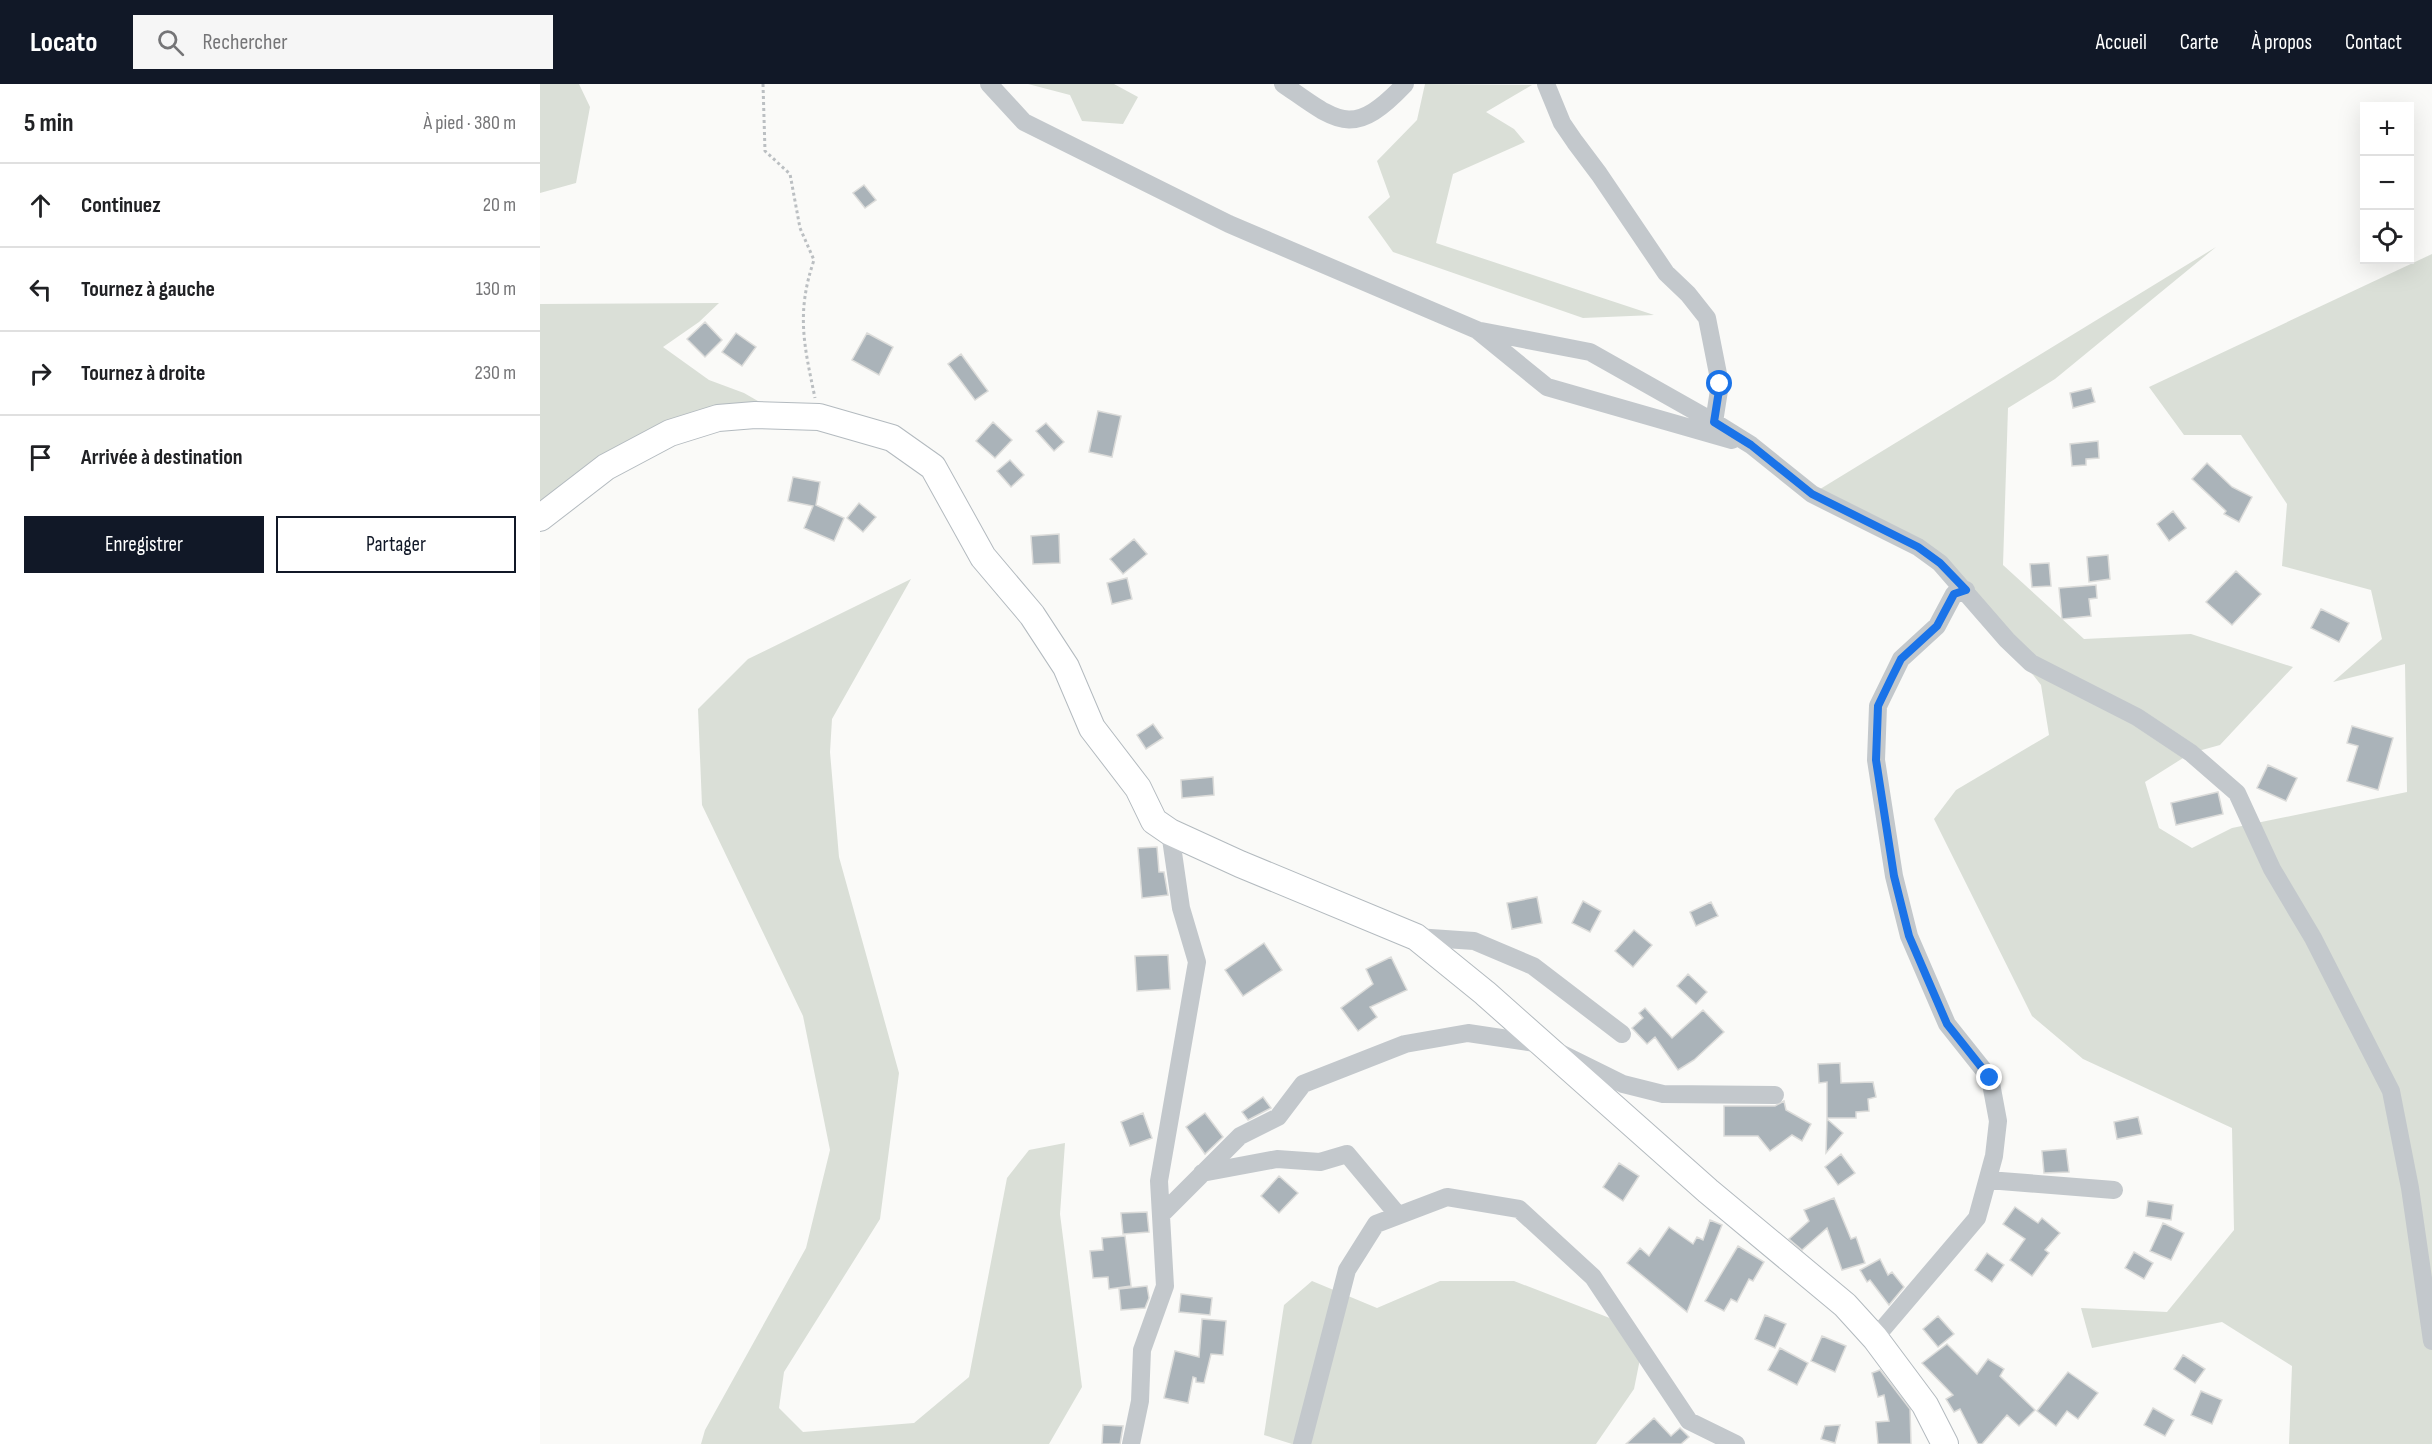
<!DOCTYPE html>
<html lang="fr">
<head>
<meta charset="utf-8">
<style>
  body { margin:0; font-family:"Sofia Sans Condensed",sans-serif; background:#f6f6f6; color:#202124 }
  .controls { position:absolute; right:18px; top:18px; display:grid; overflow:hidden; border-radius:0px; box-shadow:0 6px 24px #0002 }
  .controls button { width:54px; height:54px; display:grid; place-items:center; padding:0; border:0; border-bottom:2px solid #e0e0e0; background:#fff; color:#202124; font:30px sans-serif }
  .stop { position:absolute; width:18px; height:18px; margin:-14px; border:4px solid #1a73e8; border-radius:50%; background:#fff }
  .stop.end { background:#1a73e8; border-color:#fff; box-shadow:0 2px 6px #0008 }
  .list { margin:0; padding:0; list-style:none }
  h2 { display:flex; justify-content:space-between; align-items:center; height:78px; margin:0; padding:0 24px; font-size:26px }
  h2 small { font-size:20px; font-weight:400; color:#757577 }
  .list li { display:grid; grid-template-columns:39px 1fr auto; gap:18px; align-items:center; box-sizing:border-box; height:84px; padding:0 24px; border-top:2px solid #e0e0e0 }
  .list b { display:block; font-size:22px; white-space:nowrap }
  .list em { font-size:20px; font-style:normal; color:#757577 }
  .actions { display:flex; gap:12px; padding:18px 24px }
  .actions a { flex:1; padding:14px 0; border:2px solid #111827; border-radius:0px; text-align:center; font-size:21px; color:#111827 }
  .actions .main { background:#111827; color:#fff }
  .icon { flex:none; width:33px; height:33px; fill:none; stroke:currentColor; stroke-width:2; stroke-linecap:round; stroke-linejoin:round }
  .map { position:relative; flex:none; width:1892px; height:1360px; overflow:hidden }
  header { display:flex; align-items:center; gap:36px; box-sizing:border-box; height:84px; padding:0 30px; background:#111827; color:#fff }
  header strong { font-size:28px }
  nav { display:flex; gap:33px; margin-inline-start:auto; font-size:21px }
  .search { width:420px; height:54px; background:#f6f6f6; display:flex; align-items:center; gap:15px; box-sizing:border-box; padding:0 21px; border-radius:0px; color:#757577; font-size:22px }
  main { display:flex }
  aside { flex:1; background:#fff }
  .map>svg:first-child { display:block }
  .green { fill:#dadfd7 }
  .building { fill:#aab3b9; stroke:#dcdcda; stroke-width:1.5 }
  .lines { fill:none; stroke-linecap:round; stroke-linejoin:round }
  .secondary-casing { stroke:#b3babf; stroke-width:28 }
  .path { stroke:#bbbfc2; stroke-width:3; stroke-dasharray:3 3; stroke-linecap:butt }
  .street { stroke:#c3c8cc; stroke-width:18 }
  .secondary { stroke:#fff; stroke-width:26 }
  .route { stroke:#1a73e8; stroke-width:8 }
</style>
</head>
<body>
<header>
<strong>Locato</strong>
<div class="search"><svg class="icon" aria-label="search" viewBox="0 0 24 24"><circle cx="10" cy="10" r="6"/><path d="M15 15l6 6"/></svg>Rechercher</div>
<nav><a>Accueil</a><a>Carte</a><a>À propos</a><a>Contact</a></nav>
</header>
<main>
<aside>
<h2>5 min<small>À pied · 380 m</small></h2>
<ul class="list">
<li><svg class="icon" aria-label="ahead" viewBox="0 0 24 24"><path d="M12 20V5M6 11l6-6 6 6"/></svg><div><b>Continuez</b></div><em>20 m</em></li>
<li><svg class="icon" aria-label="left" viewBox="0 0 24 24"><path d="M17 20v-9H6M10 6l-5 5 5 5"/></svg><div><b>Tournez à gauche</b></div><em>130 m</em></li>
<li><svg class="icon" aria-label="right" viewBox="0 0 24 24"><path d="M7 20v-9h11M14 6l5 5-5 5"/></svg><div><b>Tournez à droite</b></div><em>230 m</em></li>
<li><svg class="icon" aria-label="arrive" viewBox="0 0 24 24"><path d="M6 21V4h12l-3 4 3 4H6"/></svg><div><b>Arrivée à destination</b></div></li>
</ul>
<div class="actions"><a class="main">Enregistrer</a><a>Partager</a></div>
</aside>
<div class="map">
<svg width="1892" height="1360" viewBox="0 0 1892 1360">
  <rect width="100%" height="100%" fill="#fafaf8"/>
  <path class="green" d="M0,0H39L50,23L36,99L0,109Z
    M488,0H574L598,13L583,40L542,37L530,11Z
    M885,0L992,1L946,28L974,45L985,58L913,90L896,159L1114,231L1043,234L853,168L828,133L850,113L837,77L877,36Z
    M1676,163L1515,295L1468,324L1463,481L1544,555L1651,550L1753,583L1680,661L1651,669L1605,698L1619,744L1652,764L1692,744L1867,708L1865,580L1793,598L1842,555L1831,506L1742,482L1747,420L1701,351H1644L1609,303L1892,170V1360H1749L1752,1282L1682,1238L1552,1264L1541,1224L1627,1228L1694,1146L1692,1044L1543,975L1492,932L1394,735L1416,706L1509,651L1501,601L1426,506L1400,479L1272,410Z
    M179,219L159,238L123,263L169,296L204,309L242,331L178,334L0,434V220Z
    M371,495L292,635L290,668L299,773L359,989L340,1135L244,1288L239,1324L263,1348L374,1339L429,1293L467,1094L489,1066L525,1059L520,1130L542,1303L509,1360H161L165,1346L266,1164L290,1066L263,932L162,721L158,625L208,575Z
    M772,1197L837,1224L900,1197H974L1080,1238L1101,1270L1094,1305L1056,1360H752L724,1351L744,1221Z"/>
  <path class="building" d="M324,101L336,116L325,124L313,109Z
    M165,238L182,256L165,273L147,255Z
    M196,249L216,263L202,282L182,268Z
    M327,249L353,263L339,291L312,276Z
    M421,270L448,307L435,316L408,280Z
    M1551,304L1555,318L1533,324L1530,309Z
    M558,327L581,332L572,373L549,368Z
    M453,338L472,356L455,374L436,357Z
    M506,339L524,358L514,367L496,347Z
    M1558,357L1559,374L1546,375V381L1532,382L1530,360Z
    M470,376L484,391L471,403L457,387Z
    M1667,379L1692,403L1712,413L1699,438L1684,430L1686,427L1652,395Z
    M253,393L280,398L276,421L304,434L294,457L264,444L273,422L248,417Z
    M319,419L336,433L323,448L307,434Z
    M1633,427L1646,444L1629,457L1617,440Z
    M519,450L520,479L493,480L491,452Z
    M594,455L607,470L583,490L570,475Z
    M1568,471L1570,495L1549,498L1547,473Z
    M1509,479L1511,502L1492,503L1490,480Z
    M1696,487L1721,510L1692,541L1666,518Z
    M587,494L592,515L572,520L567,499Z
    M1556,501L1557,514L1549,515L1551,532L1522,535L1519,504Z
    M1781,525L1809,539L1799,558L1771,544Z
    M613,640L623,654L606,665L597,651Z
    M1812,642L1853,654L1838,706L1807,697L1818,662L1807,659Z
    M1728,681L1757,694L1746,717L1717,704Z
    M673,693L674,711L642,714L641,696Z
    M1678,708L1683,730L1636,741L1631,719Z
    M617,763L619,788H624L628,811L602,814L598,764Z
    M997,813L1002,839L972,845L967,819Z
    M1043,817L1061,827L1050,848L1032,839Z
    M1171,818L1178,832L1156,842L1150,828Z
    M1094,846L1112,861L1093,883L1075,867Z
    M724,859L742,886L703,912L685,886Z
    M628,871L630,905L597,907L595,872Z
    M851,873L867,906L830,923L837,933L818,947L801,924L833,900L826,885Z
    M1148,890L1167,908L1156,920L1137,902Z
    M1105,924L1132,954L1163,926L1184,948L1154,976L1138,986L1115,953L1107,960L1092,944L1103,934L1099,929Z
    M1300,979L1301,999L1333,998L1336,1013L1328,1015L1329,1027L1316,1028V1034H1287V998L1279,999L1278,980Z
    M723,1013L731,1024L708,1036L702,1028Z
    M1244,1017L1246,1026L1271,1040L1262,1057L1252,1051L1230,1067L1218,1052H1184V1022H1235Z
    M603,1029L612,1054L590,1062L581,1038Z
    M665,1029L683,1053L665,1070L646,1043Z
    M1598,1033L1602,1050L1577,1055L1574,1038Z
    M1287,1035L1303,1049L1286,1069Z
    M1526,1065L1529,1088L1504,1089L1502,1067Z
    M1301,1070L1315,1089L1298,1101L1285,1083Z
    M1079,1079L1099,1092L1083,1117L1063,1103Z
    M739,1092L758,1109L739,1129L721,1112Z
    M1294,1114L1311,1155L1316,1153L1325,1179L1302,1186L1287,1144L1262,1166L1249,1155L1269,1137L1264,1126Z
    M1608,1117L1633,1121L1631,1136L1606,1132Z
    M1475,1123L1498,1139L1502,1134L1520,1149L1505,1166L1509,1169L1492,1192L1470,1176L1485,1155L1463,1140Z
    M607,1128L609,1148L583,1150L581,1129Z
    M1170,1136L1182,1141L1147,1228L1087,1179L1100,1164L1109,1172L1129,1143L1153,1160L1157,1153L1163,1156Z
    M1623,1139L1644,1149L1631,1176L1610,1167Z
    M585,1152L591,1202L569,1205L568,1193L553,1194L550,1167L563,1166L562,1154Z
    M1198,1162L1224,1178L1213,1197L1209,1195L1197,1218L1191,1215L1184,1227L1165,1217Z
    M1594,1168L1613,1179L1604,1195L1585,1184Z
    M1447,1169L1464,1181L1452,1198L1435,1186Z
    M1340,1175L1348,1191L1352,1188L1364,1203L1349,1221L1330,1196L1327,1198L1320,1186Z
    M607,1202L609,1214L605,1224L581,1226L579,1205Z
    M641,1210L672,1214L670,1231L639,1228Z
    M1225,1231L1246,1240L1235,1264L1215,1255Z
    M1398,1232L1414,1250L1398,1263L1383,1245Z
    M662,1235L686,1237L683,1271L671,1270L664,1299L656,1298V1294L653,1293L648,1319L624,1314L635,1267L659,1273Z
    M1282,1252L1306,1262L1295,1288L1271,1277Z
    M1407,1260L1437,1290L1448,1275L1464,1285L1460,1292L1495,1326L1479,1342L1467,1331L1442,1360H1438L1420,1325L1414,1328L1406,1315L1413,1311L1382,1279Z
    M1240,1264L1268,1279L1257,1301L1228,1286Z
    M1643,1271L1665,1285L1655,1299L1634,1285Z
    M1340,1286L1370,1325L1371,1360H1338L1336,1338L1349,1337L1344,1311L1338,1313L1332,1289Z
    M1528,1288L1558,1309L1538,1335L1527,1327L1516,1342L1497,1327Z
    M1661,1307L1682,1316L1672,1340L1651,1331Z
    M1613,1324L1634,1336L1625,1352L1604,1341Z
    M1114,1334L1131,1352L1140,1344L1149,1353L1141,1360H1086Z
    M563,1341L583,1342L580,1360H562Z
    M1300,1341L1295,1359L1281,1355L1285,1342Z"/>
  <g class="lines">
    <defs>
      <path id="secondary" d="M0,434L66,383L130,349L178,334L215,331L279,333L352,354L393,383L443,473L492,531L526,583L552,644L598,704L614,737L630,748L700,780L876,853L945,909L1168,1107L1305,1221L1335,1254L1385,1321L1405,1360"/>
    </defs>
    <use href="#secondary" class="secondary-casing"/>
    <path class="path" d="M223,0L225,67L250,90L260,144L274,176C256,229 264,261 275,314"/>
    <path class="street" d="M449,0L484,38L689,140L937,246L1007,303L1192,356
      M743,0C798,38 812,56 865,0
      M1006,0L1022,39L1035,58L1059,90L1126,189L1148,210L1167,234L1180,300L1174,338L1211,361L1272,410L1378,463L1400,479L1467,556L1491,579L1597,633L1651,669L1697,709L1732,785L1773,854L1851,1007L1870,1104L1892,1257
      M941,247L1050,268L1174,338
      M876,853L934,857L993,882L1082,950
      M662,1089L737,1075L780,1078L807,1070L858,1131
      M1448,1096L1574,1106
      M622,1130L700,1052L738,1033L763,1000L865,960L928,949L1002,960L1083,1000L1123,1010L1235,1011
      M1335,1254L1437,1134L1454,1072L1458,1037L1450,994L1407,940L1369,852L1354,792L1336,676L1338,622L1361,575L1397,542L1414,510L1426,506
      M591,1360L600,1317L602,1266L625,1202L619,1097L657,878L641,824L630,748
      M762,1360L807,1186L836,1140L907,1113L979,1125L1053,1193L1149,1337L1196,1360"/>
    <use href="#secondary" class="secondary"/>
  </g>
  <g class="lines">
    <path class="route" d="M1180,300L1174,338L1211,361L1272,410L1378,463L1400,479L1426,506L1414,510L1397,542L1361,575L1351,595L1338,622L1336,676L1354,792L1369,852L1407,940L1450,994"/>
  </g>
</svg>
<div class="controls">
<button>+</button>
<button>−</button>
<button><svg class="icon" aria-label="locate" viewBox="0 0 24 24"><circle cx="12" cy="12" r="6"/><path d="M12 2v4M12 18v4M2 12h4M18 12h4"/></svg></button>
</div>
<div class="stop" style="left:1180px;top:300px"></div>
<div class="stop end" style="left:1450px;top:994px"></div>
</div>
</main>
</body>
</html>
